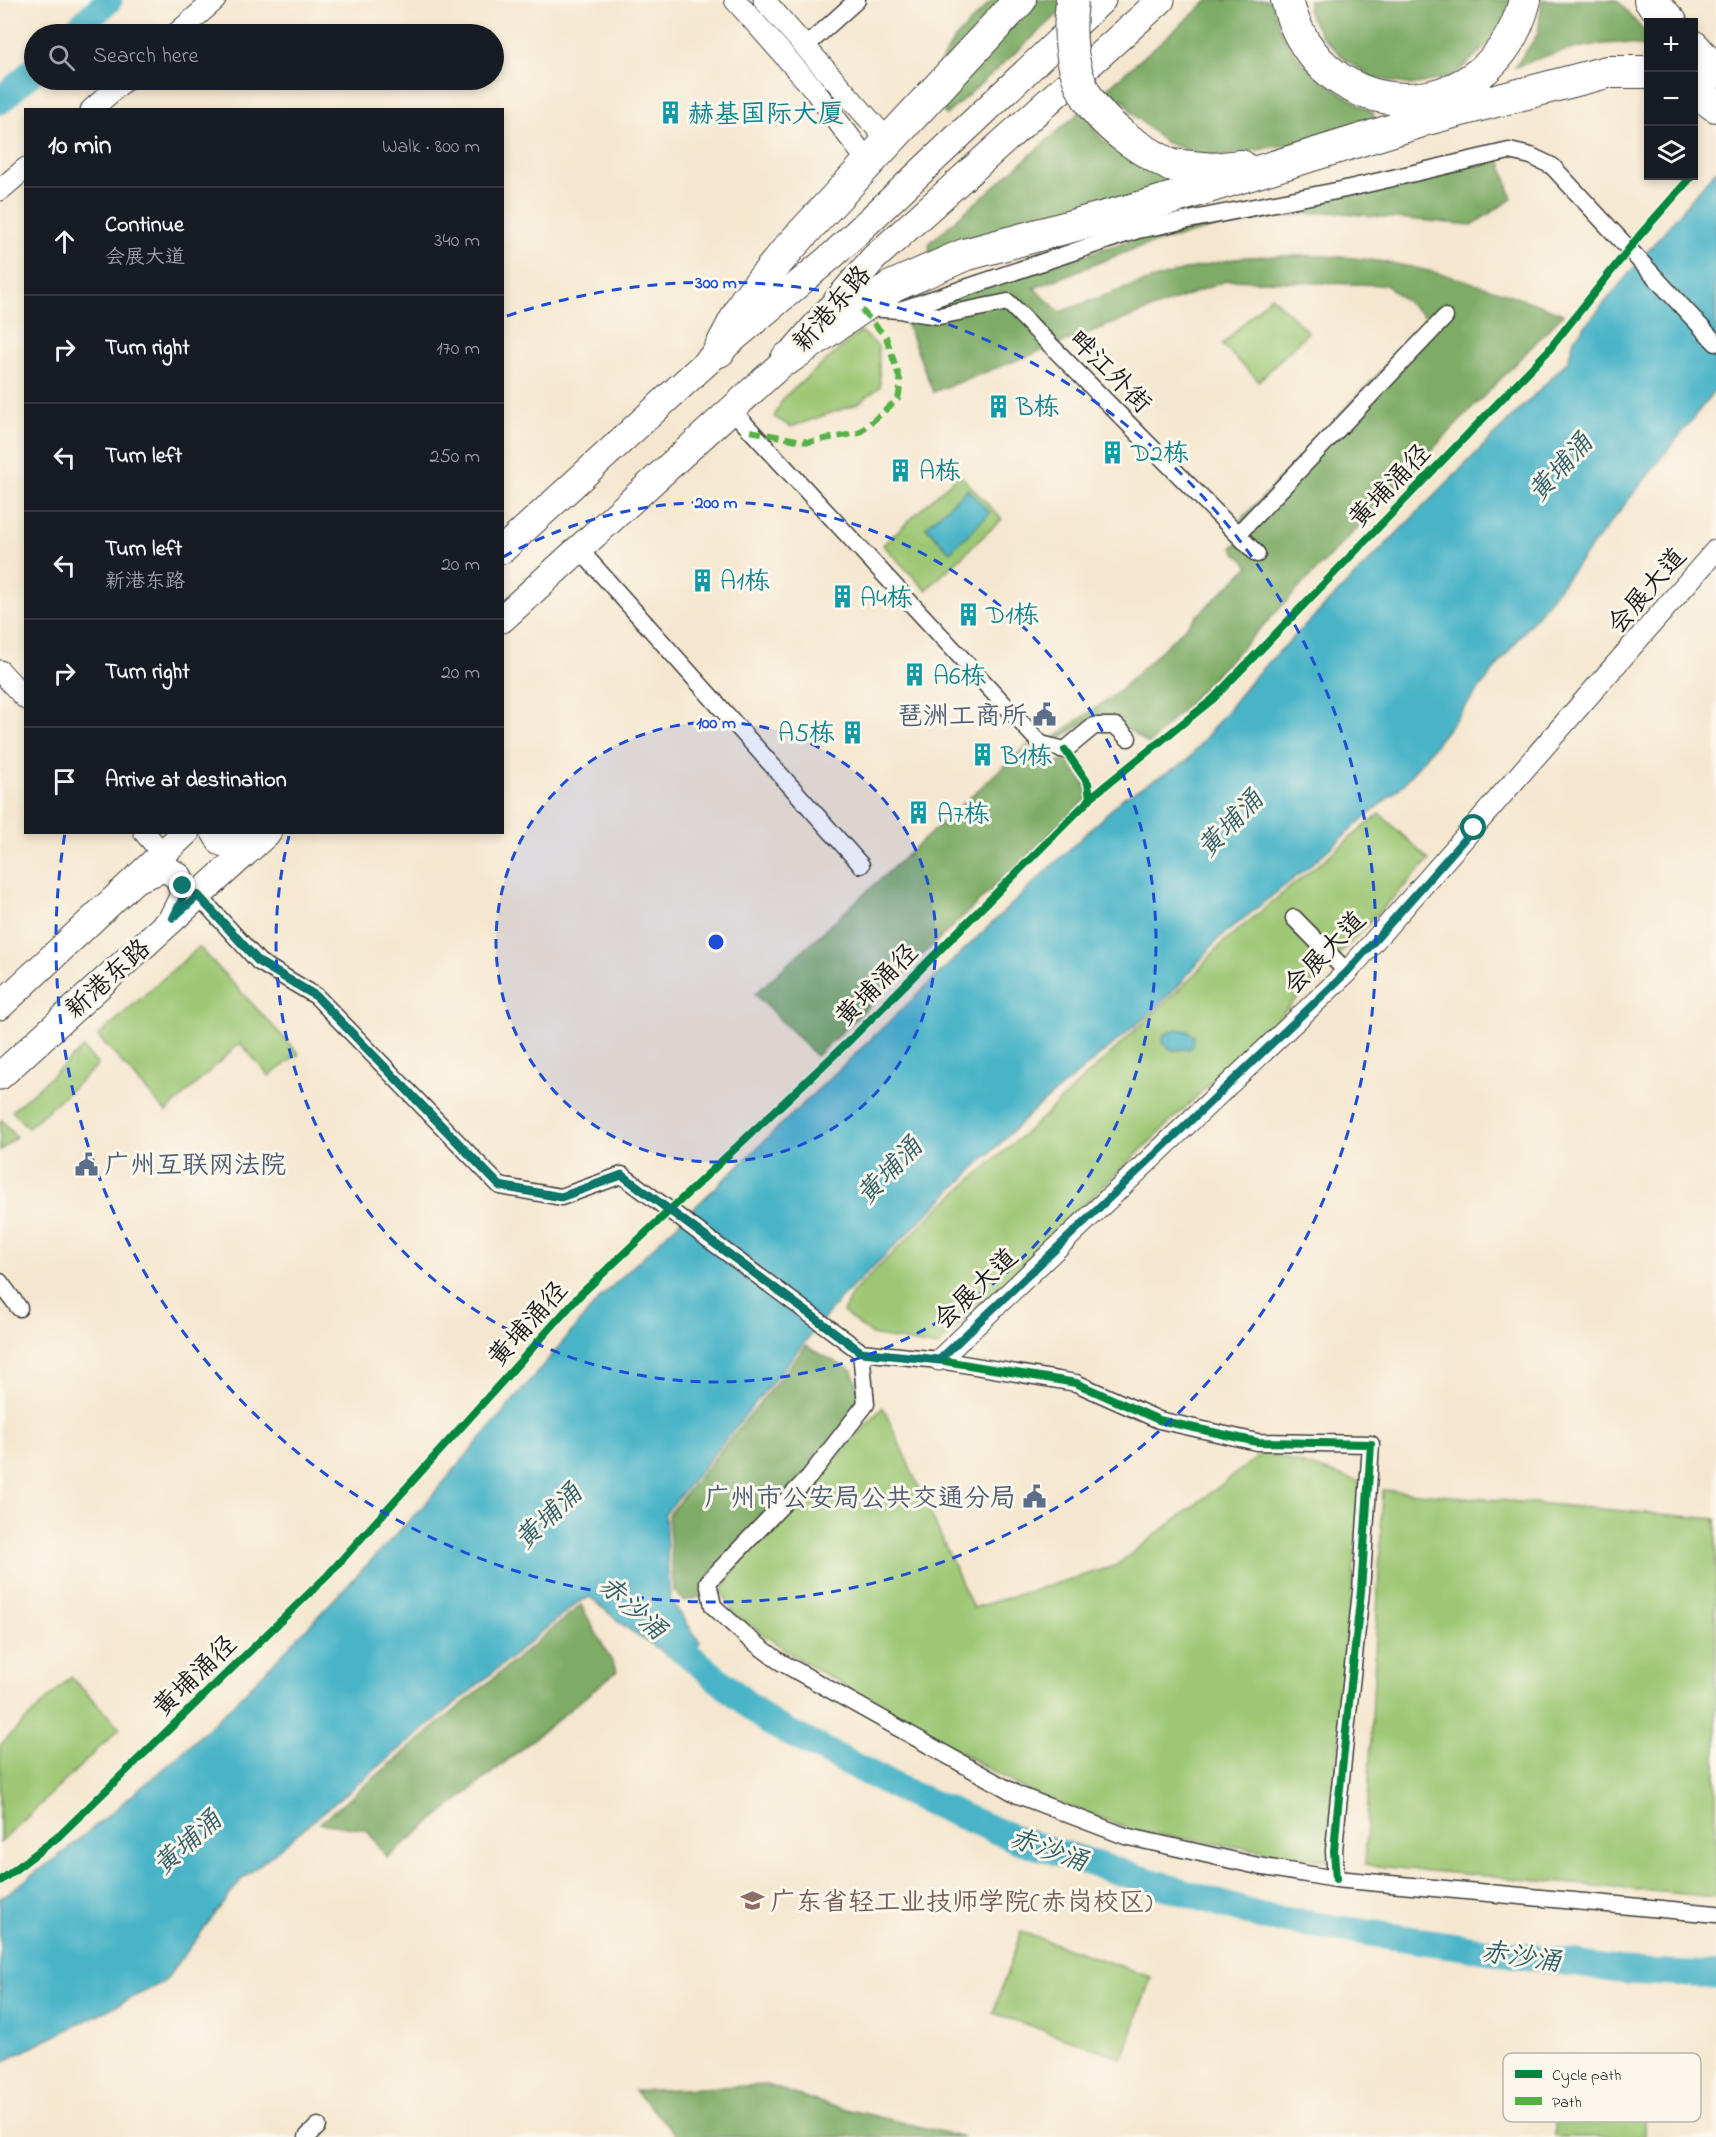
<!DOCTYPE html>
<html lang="en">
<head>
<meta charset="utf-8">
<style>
  body { margin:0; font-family:"Indie Flower","LXGW WenKai TC",sans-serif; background:#20242c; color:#f1f3f6 }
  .controls { position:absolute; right:18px; top:18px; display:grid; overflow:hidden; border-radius:0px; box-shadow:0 3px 9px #0003 }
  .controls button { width:54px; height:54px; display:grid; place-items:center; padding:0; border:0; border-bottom:2px solid #363941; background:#171b24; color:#f1f3f6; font:30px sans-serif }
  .stop { position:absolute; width:18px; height:18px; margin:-14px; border:4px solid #0f766e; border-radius:50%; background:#fff }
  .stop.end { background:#0f766e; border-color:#fff; box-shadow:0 2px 6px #0008 }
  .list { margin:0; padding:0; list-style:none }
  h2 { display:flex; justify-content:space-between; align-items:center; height:78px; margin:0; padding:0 24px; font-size:26px }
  h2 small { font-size:20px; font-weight:400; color:#9ea1a6 }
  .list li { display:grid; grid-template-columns:39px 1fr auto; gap:18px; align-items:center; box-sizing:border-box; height:108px; padding:0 24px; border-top:2px solid #363941 }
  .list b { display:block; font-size:22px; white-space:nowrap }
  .list p { margin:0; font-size:20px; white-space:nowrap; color:#9ea1a6 }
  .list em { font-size:20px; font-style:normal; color:#9ea1a6 }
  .icon { flex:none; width:33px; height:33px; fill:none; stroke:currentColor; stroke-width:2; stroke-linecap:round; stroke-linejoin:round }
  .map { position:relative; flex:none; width:1716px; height:2137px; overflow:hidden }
  .search { position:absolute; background:#171b24; box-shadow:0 3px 9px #0003; left:24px; top:24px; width:480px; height:66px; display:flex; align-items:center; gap:15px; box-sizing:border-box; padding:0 21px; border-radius:33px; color:#9ea1a6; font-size:22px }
  .panel { position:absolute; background:#171b24; box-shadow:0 3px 9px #0003; left:24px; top:108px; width:480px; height:726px; border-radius:0px }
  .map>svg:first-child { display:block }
  .green { fill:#9dc774; stroke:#5c7248; stroke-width:1.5 }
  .forest { fill:#7eac66; stroke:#4d6441; stroke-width:1.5 }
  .water { fill:#4ab4c7; stroke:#336872; stroke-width:1.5 }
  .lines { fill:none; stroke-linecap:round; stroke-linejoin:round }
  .river { stroke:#4ab4c7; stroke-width:27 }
  .minor-casing { stroke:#3d3a37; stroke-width:19 }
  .tertiary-casing { stroke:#3d3a37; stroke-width:23 }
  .primary-casing { stroke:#3d3a37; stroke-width:29 }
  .motorway-casing { stroke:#3d3a37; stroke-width:34 }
  .minor { stroke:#fff; stroke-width:16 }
  .tertiary { stroke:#fff; stroke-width:21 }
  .primary { stroke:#fff; stroke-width:27 }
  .motorway { stroke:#fff; stroke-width:32 }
  .motorway-bridge-casing { stroke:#3d3a37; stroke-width:34; stroke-linecap:butt }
  .motorway-bridge { stroke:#fff; stroke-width:32 }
  .quiet { stroke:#55b145; stroke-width:6; stroke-dasharray:12 6; stroke-linecap:butt }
  .cycleway-casing { stroke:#fbf7ec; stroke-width:11 }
  .cycleway { stroke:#00873e; stroke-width:8 }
  .route { stroke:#0f766e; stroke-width:8 }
  .ring { fill:none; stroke:#1d4ed8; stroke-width:3; stroke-dasharray:10 8 }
  .labels { text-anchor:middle; stroke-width:6; stroke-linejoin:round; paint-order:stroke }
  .culture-label { font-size:26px; fill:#0d838f; stroke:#fbf7ec; text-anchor:start }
  .street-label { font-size:26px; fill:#1c1c1c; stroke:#fbf7ec }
  .service-label { font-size:26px; fill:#4e5e75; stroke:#fbf7ec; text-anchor:end }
  .education-label { font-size:26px; fill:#785e54; stroke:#fbf7ec; text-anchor:start }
  .water-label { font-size:27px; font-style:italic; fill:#316069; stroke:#fbf7ec }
  .key { fill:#fbf7ec; stroke:#b8b5ae; stroke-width:1.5 }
  .key-label { font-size:16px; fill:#1c1c1c }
  .centre { fill:#1d4ed8; stroke:#fbf7ec; stroke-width:3 }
  .ring-label { font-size:18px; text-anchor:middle; font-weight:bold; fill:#1d4ed8; stroke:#fbf7ec; stroke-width:6; stroke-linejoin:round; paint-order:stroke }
</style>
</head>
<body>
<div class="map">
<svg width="1716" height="2137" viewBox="0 0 1716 2137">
  <rect width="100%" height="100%" fill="#fbf7ec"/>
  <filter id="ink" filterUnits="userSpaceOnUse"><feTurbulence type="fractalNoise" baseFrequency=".0167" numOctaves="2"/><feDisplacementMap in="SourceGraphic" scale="12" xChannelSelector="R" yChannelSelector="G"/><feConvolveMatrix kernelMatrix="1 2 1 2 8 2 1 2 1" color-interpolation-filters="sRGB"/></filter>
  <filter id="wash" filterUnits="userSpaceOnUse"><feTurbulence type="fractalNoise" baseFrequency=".008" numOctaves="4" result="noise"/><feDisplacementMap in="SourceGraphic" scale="24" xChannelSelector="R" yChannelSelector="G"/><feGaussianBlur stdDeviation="1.35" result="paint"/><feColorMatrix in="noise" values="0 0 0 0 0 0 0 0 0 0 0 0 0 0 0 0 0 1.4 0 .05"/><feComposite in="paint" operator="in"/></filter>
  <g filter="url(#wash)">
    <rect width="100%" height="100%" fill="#f5e7cf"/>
    <path class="green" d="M1271,296L1308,332L1259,381L1222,345Z
      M861,331L878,346L880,387L857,404L791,427L774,417L784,397Z
      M959,474L1002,519L926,590L883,545Z
      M1380,814L1429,860L1282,1014L937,1347L872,1335L843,1312L853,1292L940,1207L1043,1117L1192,977L1221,944Z
      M199,947L299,1054L269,1076L240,1043L166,1112L98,1036Z
      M83,1048L98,1065L28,1128L12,1111Z
      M2,1120L16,1137L0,1151V1121Z
      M883,1407L973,1608L1115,1566L1264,1452L1361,1482L1329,1861L1135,1831L1027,1791L802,1661L734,1614L722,1592L735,1568Z
      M1383,1490L1716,1519V1897L1365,1865Z
      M71,1677L120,1728L0,1843V1745Z
      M1021,1932L1151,1977L1123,2058L993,2013Z
      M1556,2091L1645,2092L1644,2137H1555Z"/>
    <path class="forest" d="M992,0H1074L946,115L935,102L931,78L954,40Z
      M1209,0H1272C1283,63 1325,82 1374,114L1372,127L1291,144L1211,158L1165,142L1132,113L1124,99L1093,128L1103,141L1192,182L930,257L929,243Z
      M1308,0H1513L1504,30L1452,77L1411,85L1374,78L1347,61L1321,35L1308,12Z
      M1542,0H1617L1648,36V49C1615,33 1549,54 1515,67L1538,34Z
      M1500,159L1512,199L1472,225L1329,212L1240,221L1136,248L1034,288L1060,312C1117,290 1174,270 1234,259C1250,255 1268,257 1284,256C1382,252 1473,279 1563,314L1149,744L1110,717L1085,722L1059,739L1055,737L1118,692L1249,566L1232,548L1247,533L1238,523L1429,320L1386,285L1228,280L933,392L906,322L947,298L1153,233Z
      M1027,745L1045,761L1068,762L1085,785L1088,798L816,1056L755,994Z
      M806,1346L852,1371L864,1402L808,1473L709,1575L699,1597L684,1601L674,1591L668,1515Z
      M581,1605L617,1671L387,1858L367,1830L320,1823Z
      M766,2085L829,2105L963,2137H679L635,2091Z"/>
    <path class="water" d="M1716,170V389L1404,784L1307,868L1218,939L1178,986L1147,1016L1032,1112L839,1300L665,1514L670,1599L700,1642L682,1665L624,1626L590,1597L577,1603L240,1881L164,1982L0,2063V1899L64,1852L173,1761L238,1700L425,1504L601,1297L1124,797L1186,762L1255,676L1568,361L1574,339Z
      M967,489L990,513L950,552L926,527Z
      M1177,1029L1187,1031L1194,1036L1193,1045L1189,1049L1172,1050L1162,1043L1164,1035Z"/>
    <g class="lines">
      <path class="river" d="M72,34L109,0
        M0,101L34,70
        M660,1631L770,1723L908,1793L1018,1840L1263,1917L1624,1971L1716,1975"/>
    </g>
  </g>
  <g filter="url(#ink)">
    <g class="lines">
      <defs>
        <path id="minor" d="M805,47L857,0
          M866,308L900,310L1138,230L1341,190L1509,151L1531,156L1552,166L1716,343
          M904,311L939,316L1008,302L1257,554
          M731,409L1041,744L1065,750L1094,726H1116L1128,738
          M1238,534L1445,317
          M579,549L861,865
          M198,895L259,962L316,996L500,1186L561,1197L622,1175L861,1352L939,1360L1076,1383L1159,1420L1257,1442L1371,1444L1361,1591L1337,1816L1334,1851L1336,1879
          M1294,918L1347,972
          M0,1282L19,1308
          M861,1352L866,1404L809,1477L708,1582L713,1606L747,1637L779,1661L1018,1795L1125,1836L1258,1866L1336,1879L1716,1914
          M307,2137L318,2126"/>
        <path id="tertiary" d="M735,0L812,87L869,163
          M764,0L889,142
          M176,34L215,0
          M91,110L125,80
          M0,190L26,168
          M0,671L26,699
          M144,832L163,854
          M939,1360L1347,972L1716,550"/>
        <path id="primary" d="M502,550L719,351L834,254L1102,0
          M502,619L787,359L874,258L1161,0
          M215,832L221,842L237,847L259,838
          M139,878L165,868L179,877L184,895L173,917
          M0,1006L186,832
          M0,1076L268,832"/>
        <path id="motorway" d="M1287,0C1319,132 1492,132 1525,0
          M1650,0L1671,22
          M1694,47L1716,72
          M1694,90L1716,106
          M1400,126L1607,72H1648
          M1170,165L1213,169L1241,166
          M719,351L746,300L789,248L1020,0
          M787,359L891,287L964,255L1150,205L1419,122"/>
      </defs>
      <use href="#minor" class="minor-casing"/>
      <use href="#tertiary" class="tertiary-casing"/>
      <use href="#primary" class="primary-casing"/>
      <use href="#motorway" class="motorway-casing"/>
      <use href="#minor" class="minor"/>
      <use href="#tertiary" class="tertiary"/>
      <use href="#primary" class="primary"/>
      <use href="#motorway" class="motorway"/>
      <defs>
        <path id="motorway-bridge" d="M1072,0C1062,88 1096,126 1170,165"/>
      </defs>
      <use href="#motorway-bridge" class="motorway-bridge-casing"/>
      <use href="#motorway-bridge" class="motorway-bridge"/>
      <path class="quiet" d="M750,431L808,442L859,433L898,399L901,383L886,337L859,307"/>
      <defs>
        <path id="cycleway" d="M1090,798L1213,699L1548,351L1640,235L1692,176
          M198,895L259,962L316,996L500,1186L561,1197L622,1175L861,1352L939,1360L1076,1383L1159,1420L1257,1442L1371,1444L1361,1591L1337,1816L1334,1851L1336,1879
          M0,1881L59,1836L328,1575L580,1295L852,1038L1090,799L1088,783L1065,750"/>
      </defs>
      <use href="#cycleway" class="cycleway-casing"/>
      <use href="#cycleway" class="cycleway"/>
    </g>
  </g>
  <g class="lines" filter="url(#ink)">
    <path class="route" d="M183,886L184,895L173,918L198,896L259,962L316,996L500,1186L561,1197L622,1175L861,1352L939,1360L1347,972L1474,828"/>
  </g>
  <circle cx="716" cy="942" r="220" fill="#1d4ed8" fill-opacity=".12"/>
  <g class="ring">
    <circle cx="716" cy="942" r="220"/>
    <path d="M503 557A440 440 0 1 1 289 836"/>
    <path d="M507 316A660 660 0 1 1 65 833"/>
  </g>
  <defs>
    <symbol id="building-bare" viewBox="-9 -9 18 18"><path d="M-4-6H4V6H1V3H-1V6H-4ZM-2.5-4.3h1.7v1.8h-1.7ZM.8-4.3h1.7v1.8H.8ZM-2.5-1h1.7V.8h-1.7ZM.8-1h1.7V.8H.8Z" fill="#0f9aa8" stroke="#fbf7ec" stroke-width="2.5" paint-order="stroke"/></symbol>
    <symbol id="civic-bare" viewBox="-9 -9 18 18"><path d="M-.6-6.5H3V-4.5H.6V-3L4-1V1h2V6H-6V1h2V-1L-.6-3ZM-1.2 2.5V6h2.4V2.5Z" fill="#5c6f8a" stroke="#fbf7ec" stroke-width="2.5" paint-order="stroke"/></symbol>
    <symbol id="university-bare" viewBox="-9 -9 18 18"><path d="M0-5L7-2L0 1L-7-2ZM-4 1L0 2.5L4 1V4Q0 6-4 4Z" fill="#8d6e63" stroke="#fbf7ec" stroke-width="2.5" paint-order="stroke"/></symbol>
  </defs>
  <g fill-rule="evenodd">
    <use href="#building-bare" x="654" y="96" width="33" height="33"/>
    <use href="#building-bare" x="982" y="390" width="33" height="33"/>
    <use href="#building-bare" x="1096" y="436" width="33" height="33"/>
    <use href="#building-bare" x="884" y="454" width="33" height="33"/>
    <use href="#building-bare" x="686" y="564" width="33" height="33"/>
    <use href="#building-bare" x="826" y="580" width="33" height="33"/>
    <use href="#building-bare" x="952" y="598" width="33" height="33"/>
    <use href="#building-bare" x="898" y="658" width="33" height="33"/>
    <use href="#civic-bare" x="1028" y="698" width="33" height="33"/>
    <use href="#building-bare" x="836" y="716" width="33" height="33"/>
    <use href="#building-bare" x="966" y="738" width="33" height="33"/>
    <use href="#building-bare" x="902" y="796" width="33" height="33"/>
    <use href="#civic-bare" x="70" y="1148" width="33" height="33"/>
    <use href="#civic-bare" x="1018" y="1480" width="33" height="33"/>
    <use href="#university-bare" x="736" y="1884" width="33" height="33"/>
  </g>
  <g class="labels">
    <g class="culture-label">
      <text x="688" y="122">赫基国际大厦</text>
      <text x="1016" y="415">B栋</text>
      <text x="1131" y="461">D2栋</text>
      <text x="919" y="479">A栋</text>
      <text x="720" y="589">A1栋</text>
      <text x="860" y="606">A4栋</text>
      <text x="986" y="623">D1栋</text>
      <text x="933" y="684">A6栋</text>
      <text x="835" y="741" text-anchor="end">A5栋</text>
      <text x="1001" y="764">B1栋</text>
      <text x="937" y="822">A7栋</text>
    </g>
    <g class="street-label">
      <text transform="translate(831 308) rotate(-49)" y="9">新港东路</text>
      <text transform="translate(1111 371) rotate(45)" y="9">畔江外街</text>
      <text transform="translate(1389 485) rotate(-46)" y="9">黄埔涌径</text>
      <text transform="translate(1646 590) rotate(-49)" y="9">会展大道</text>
      <text transform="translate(1324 952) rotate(-46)" y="9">会展大道</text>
      <text transform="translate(107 978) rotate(-42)" y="9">新港东路</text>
      <text transform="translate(876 984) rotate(-45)" y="9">黄埔涌径</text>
      <text transform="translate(975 1288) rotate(-44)" y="9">会展大道</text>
      <text transform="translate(527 1323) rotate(-48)" y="9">黄埔涌径</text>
      <text transform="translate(194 1675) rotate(-44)" y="9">黄埔涌径</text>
    </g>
    <g class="service-label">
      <text x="1027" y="724">琶洲工商所</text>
      <text x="104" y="1173" text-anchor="start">广州互联网法院</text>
      <text x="1016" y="1506">广州市公安局公共交通分局</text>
    </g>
    <g class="education-label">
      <text x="770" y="1910">广东省轻工业技师学院(赤岗校区)</text>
    </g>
    <g class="water-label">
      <text transform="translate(1560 467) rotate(-48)" y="9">黄埔涌</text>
      <text transform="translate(1230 823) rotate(-46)" y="9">黄埔涌</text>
      <text transform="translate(889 1170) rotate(-46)" y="9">黄埔涌</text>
      <text transform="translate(548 1516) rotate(-44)" y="9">黄埔涌</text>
      <text transform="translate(633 1607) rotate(42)" y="9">赤沙涌</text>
      <text transform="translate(187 1842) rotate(-42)" y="9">黄埔涌</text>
      <text transform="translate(1049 1849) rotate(19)" y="9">赤沙涌</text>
      <text transform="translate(1521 1956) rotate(8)" y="9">赤沙涌</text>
    </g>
  </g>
  <rect x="1503" y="2053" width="198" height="69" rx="9" class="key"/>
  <rect x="1515" y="2070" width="27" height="8" fill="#00873e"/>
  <rect x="1515" y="2097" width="27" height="8" fill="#55b145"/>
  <g class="key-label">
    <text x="1552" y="2080">Cycle path</text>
    <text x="1552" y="2107">Path</text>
  </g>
  <circle cx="716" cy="942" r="9" class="centre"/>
  <g class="ring-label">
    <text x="716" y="288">300 m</text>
    <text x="716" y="508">200 m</text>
    <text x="716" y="728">100 m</text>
  </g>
</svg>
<div class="controls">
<button>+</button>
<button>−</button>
<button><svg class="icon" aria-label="layers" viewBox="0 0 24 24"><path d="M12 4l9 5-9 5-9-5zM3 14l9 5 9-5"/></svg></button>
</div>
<div class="stop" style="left:1474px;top:828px"></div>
<div class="stop end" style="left:183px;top:886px"></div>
<div class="search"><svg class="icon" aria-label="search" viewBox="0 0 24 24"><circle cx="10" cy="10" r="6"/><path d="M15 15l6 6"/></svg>Search here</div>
<section class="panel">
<h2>10 min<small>Walk · 800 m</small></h2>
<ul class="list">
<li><svg class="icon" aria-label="ahead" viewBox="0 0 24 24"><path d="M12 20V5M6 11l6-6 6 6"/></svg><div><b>Continue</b><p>会展大道</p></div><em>340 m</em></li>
<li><svg class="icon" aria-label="right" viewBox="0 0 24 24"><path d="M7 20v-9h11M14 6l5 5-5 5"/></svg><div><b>Turn right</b></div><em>170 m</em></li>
<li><svg class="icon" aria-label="left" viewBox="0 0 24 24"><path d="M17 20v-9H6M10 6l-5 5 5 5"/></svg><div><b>Turn left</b></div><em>250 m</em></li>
<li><svg class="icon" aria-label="left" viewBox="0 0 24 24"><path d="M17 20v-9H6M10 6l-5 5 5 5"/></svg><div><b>Turn left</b><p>新港东路</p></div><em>20 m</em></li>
<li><svg class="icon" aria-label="right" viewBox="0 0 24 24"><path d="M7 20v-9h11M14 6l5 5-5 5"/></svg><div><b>Turn right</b></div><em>20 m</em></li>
<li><svg class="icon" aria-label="arrive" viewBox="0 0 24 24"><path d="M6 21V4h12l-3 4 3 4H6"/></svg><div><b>Arrive at destination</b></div></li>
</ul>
</section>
</div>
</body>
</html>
